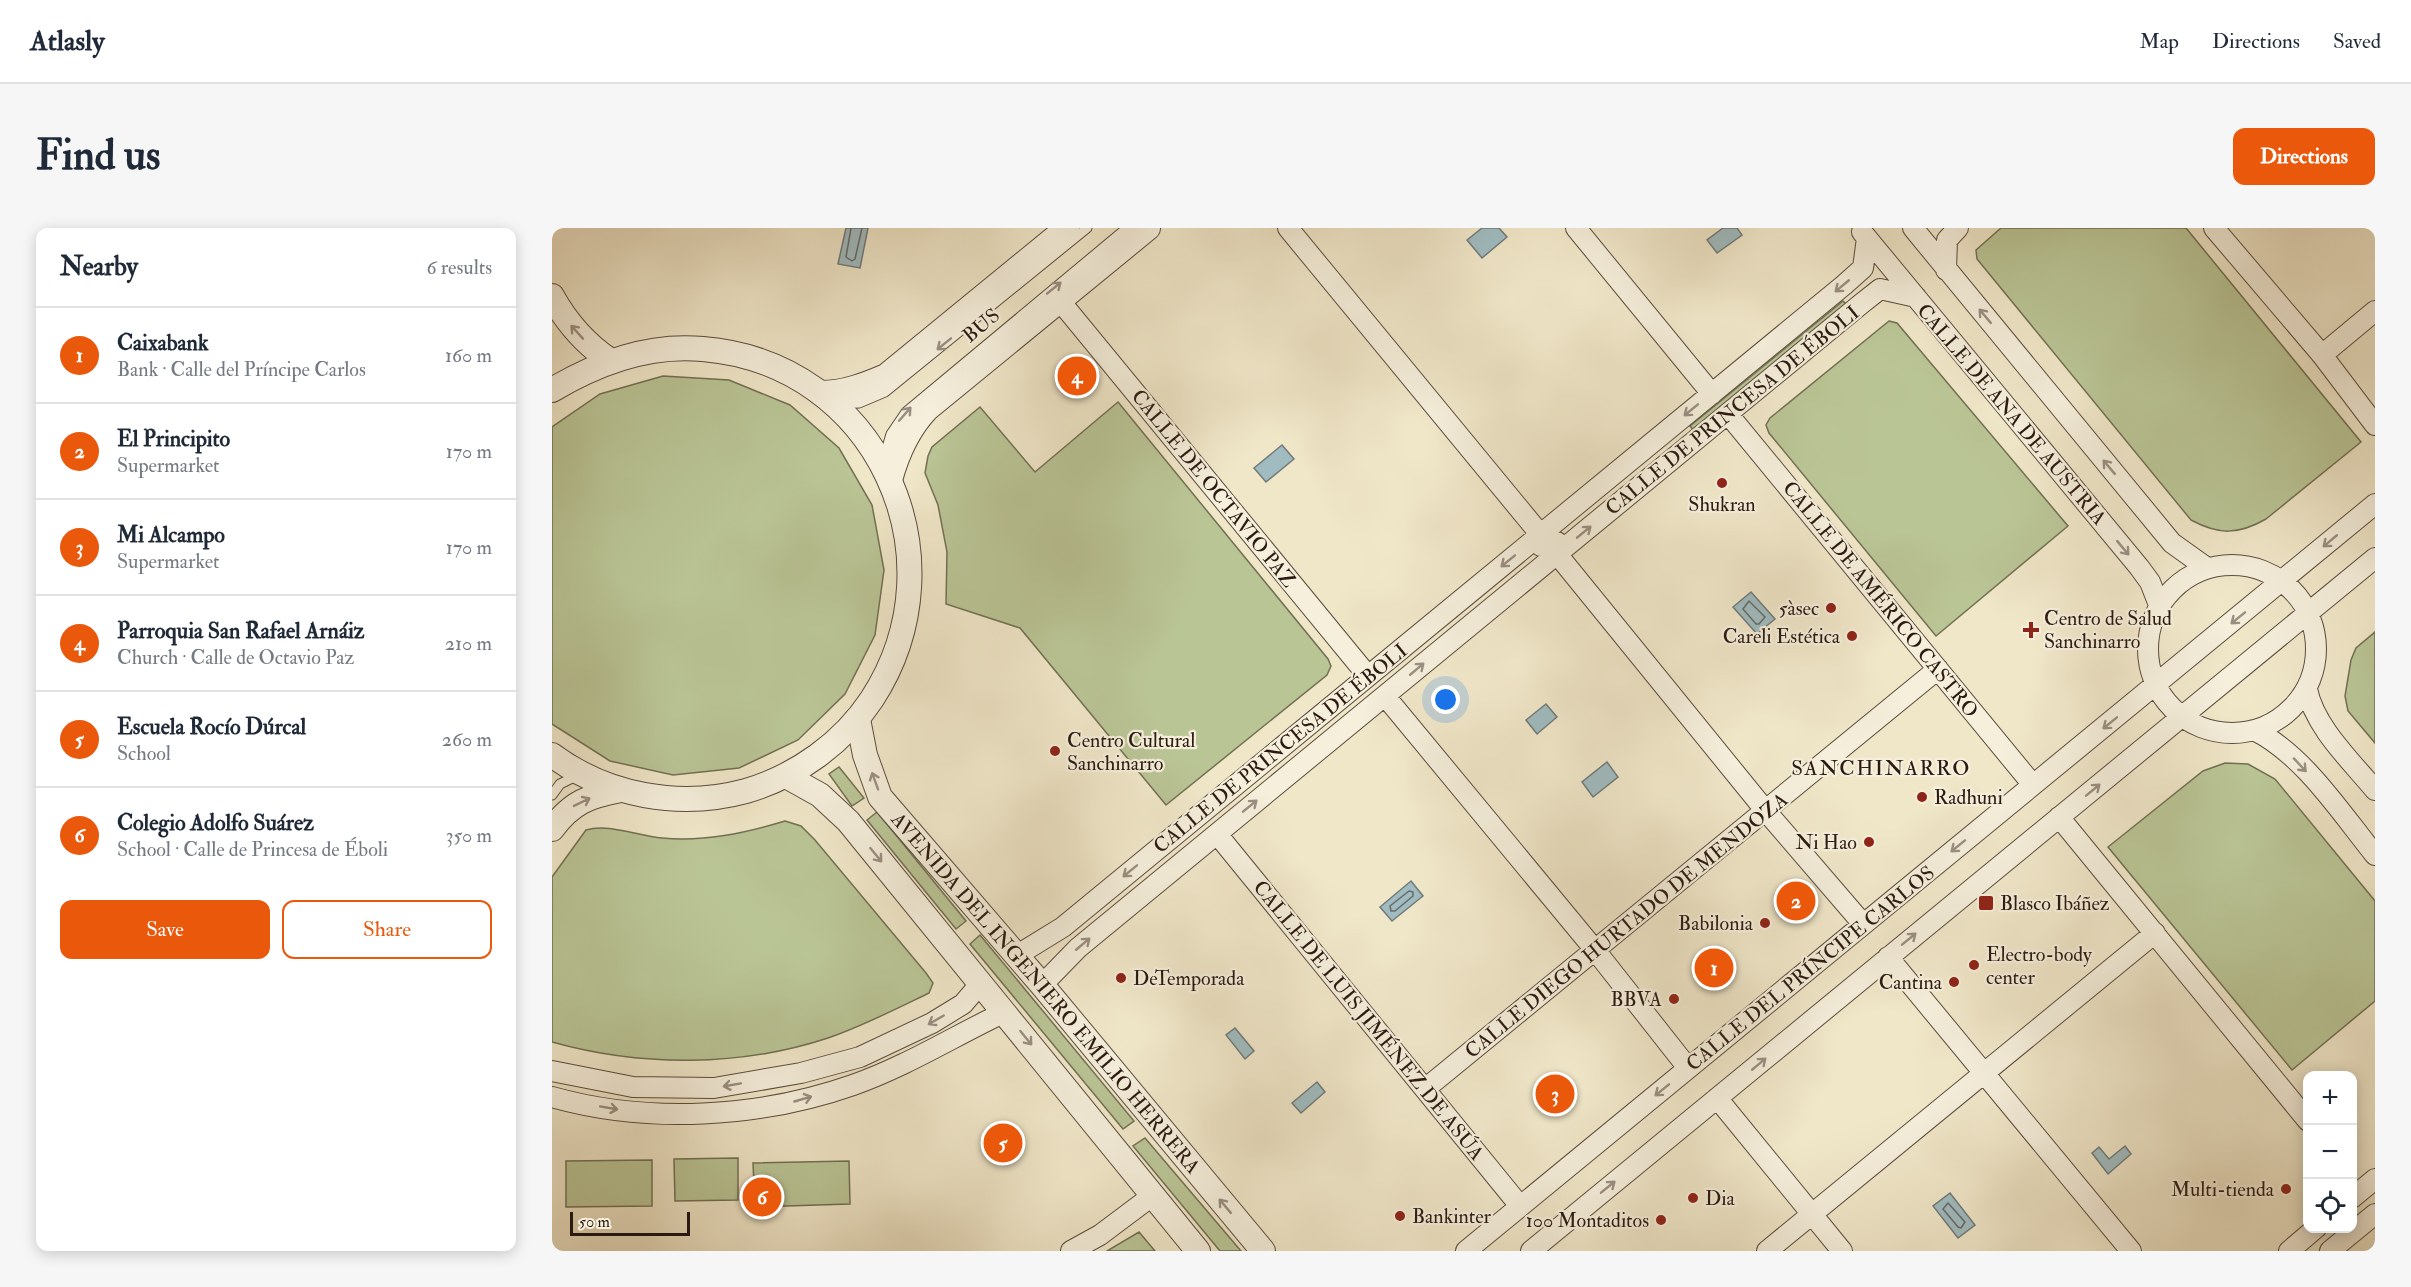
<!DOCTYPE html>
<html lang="en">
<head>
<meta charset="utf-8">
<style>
  body { margin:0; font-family:"IM FELL Double Pica",serif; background:#f6f6f7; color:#1f2937 }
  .controls { position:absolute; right:18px; bottom:18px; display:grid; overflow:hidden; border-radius:12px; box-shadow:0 3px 15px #0003 }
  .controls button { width:54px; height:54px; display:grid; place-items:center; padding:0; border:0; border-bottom:2px solid #e0e1e3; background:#fff; color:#1f2937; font:30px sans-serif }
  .scale { position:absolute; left:18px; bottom:15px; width:120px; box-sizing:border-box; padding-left:6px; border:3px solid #2b1a11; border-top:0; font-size:16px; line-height:21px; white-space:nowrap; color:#2b1a11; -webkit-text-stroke:4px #f5efdc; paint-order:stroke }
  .you { position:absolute; left:894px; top:472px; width:21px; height:21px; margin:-15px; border:4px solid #fff; border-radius:50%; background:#1a73e8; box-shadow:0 0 0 9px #1a73e833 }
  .badge { display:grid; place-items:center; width:39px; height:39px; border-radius:50%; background:#ea580c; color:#fff; font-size:20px; font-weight:700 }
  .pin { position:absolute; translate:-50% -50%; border:3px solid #fff; box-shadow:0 2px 6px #0006 }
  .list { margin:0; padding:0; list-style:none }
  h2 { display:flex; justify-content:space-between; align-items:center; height:78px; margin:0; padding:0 24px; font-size:26px }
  h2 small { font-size:20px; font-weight:400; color:#747a83 }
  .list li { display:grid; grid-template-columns:39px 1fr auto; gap:18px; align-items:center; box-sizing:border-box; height:96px; padding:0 24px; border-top:2px solid #e0e1e3 }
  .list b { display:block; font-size:22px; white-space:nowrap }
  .list p { margin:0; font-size:20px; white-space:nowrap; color:#747a83 }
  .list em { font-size:20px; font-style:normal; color:#747a83 }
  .actions { display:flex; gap:12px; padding:18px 24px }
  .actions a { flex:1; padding:14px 0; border:2px solid #ea580c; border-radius:12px; text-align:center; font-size:21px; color:#ea580c }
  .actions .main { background:#ea580c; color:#fff }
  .icon { flex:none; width:33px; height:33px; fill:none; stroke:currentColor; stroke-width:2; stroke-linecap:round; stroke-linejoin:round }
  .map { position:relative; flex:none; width:1823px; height:1023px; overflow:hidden; border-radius:12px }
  header { display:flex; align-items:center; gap:36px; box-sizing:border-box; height:84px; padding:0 30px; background:#fff; border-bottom:2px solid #e0e1e3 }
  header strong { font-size:28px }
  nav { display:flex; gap:33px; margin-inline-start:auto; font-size:21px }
  .intro { display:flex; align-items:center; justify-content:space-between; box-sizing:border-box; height:144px; padding:0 36px }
  h1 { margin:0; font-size:42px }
  .button { padding:15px 27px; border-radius:12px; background:#ea580c; color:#fff; font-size:21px; font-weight:700 }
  main { display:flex; gap:36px; padding:0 36px }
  aside { flex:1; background:#fff; border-radius:12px; box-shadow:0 3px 15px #0003 }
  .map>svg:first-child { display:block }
  .green { fill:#bac596; stroke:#727054; stroke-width:1.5 }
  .water { fill:#a0bcc1; stroke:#717b7b; stroke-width:1.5 }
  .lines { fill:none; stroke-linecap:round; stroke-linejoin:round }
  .shore { stroke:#666b69; stroke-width:1.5 }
  .service-casing { stroke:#5c4d3f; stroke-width:11 }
  .minor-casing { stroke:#5c4d3f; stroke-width:22 }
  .tertiary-casing { stroke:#5c4d3f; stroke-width:26 }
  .service { stroke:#f5efdc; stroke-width:9 }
  .minor { stroke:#f5efdc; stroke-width:20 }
  .tertiary { stroke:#f5efdc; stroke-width:24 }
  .oneway { stroke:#9a8f81 }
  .poi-dot { fill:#8f2418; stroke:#f5efdc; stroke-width:2 }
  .labels { text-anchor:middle; stroke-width:4.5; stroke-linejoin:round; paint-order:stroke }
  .street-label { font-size:20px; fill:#2b1a11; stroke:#f5efdc }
  .poi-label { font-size:20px; fill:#2b1a11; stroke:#f5efdc; text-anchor:end }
  .neighbourhood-label { font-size:21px; letter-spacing:1.5px; fill:#2b1a11; stroke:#f5efdc }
</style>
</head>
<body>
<header>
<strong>Atlasly</strong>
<nav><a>Map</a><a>Directions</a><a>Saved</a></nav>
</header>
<div class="intro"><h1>Find us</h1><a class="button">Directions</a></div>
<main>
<aside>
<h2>Nearby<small>6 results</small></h2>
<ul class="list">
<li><span class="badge">1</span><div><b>Caixabank</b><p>Bank · Calle del Príncipe Carlos</p></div><em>160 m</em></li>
<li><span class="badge">2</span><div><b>El Principito</b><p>Supermarket</p></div><em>170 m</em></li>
<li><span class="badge">3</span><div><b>Mi Alcampo</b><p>Supermarket</p></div><em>170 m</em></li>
<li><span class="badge">4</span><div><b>Parroquia San Rafael Arnáiz</b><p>Church · Calle de Octavio Paz</p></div><em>210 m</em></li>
<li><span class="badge">5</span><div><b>Escuela Rocío Dúrcal</b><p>School</p></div><em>260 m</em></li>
<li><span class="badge">6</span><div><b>Colegio Adolfo Suárez</b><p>School · Calle de Princesa de Éboli</p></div><em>350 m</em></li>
</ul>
<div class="actions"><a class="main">Save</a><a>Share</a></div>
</aside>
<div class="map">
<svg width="1823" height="1023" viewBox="0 0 1823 1023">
  <rect width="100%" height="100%" fill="#f0e7c9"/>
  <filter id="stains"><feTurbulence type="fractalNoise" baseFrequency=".00333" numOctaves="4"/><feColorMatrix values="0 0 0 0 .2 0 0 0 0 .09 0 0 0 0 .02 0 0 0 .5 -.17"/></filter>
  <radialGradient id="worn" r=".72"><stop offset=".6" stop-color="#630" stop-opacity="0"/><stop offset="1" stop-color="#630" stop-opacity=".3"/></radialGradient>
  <path class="green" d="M1449,0H1634L1809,214L1714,291C1686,307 1667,307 1639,292L1425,31L1424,22Z
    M1291,73L1296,78L1143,204L1138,198Z
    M1337,93L1345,95L1516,298L1384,408L1217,205L1214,197L1218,190Z
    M111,148L177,152L238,177L287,220L320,277L332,342L323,407L293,466L246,512L187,540L121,547L58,533L0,496V199L48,166Z
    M566,174L776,431L779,438L775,447L614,577L468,400L394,376L395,324L386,277L373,245L376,228L380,219L428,179L483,244Z
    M1823,404V515L1796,483L1793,468L1799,432L1804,420Z
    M1673,535L1696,536L1723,551L1823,673V773L1740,842L1556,619L1651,543Z
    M287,539L312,570L300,578L277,546Z
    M325,584L414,693L404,701L315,592Z
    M233,593L249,598L263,612L374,745L381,755L377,765C344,781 311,798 276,810C188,839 89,839 0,814V649L34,602C56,595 86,608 110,610C152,614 193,605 233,593Z
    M428,707L582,893L571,901L418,716Z
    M593,910L689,1023H668L581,918Z
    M186,930V972L123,973L122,931Z
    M100,932V978L14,979V933Z
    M297,933L298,976L203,979L201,935Z
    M587,1004L603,1023H555Z"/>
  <path class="water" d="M294,0H316L308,40L286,36Z
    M930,0H947L955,9L930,30L915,12Z
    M1171,0H1185L1190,7L1165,25L1155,12Z
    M730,217L742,231L714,254L702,240Z
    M1199,364L1223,391L1205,406L1181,379Z
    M994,476L1005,489L985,506L974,492Z
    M1055,534L1066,549L1041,569L1030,554Z
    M859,653L871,668L840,693L828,679Z
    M683,800L702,823L693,831L674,807Z
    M765,854L773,864L749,885L740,875Z
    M1573,918L1579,926L1556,946L1540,925L1547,919L1557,931Z
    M1398,965L1423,997L1406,1010L1381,978Z"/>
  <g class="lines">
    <path class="shore" d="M299,0L294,29L300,33L303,31L310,0
      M1197,373L1213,389L1207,396H1204L1191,381Z
      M857,663L861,664V668L843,683H839L838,678Z
      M1396,975L1413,994L1409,1000L1406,999L1391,981Z"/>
    <defs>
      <path id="service" d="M286,176L307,175L333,164L535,0
        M331,233L339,206L354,184L575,0
        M0,567L8,556L26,547"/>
      <path id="minor" d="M736,0L988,306L989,318
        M1024,0L1160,166
        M1361,0L1620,315L1655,340
        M1662,0L1770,127L1823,197
        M1310,4L1587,339L1598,354L1607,377
        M1394,42L1395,12L1406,0
        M508,73L816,448
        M1770,127L1823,83
        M1176,186L1481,557
        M1005,314V326L1213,582L1311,696
        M1596 421a84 84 0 1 1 168 0a84 84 0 1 1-168 0Z
        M1755,461C1762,498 1799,533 1823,562
        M833,468L1043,722L1136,840
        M1702,502C1751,526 1789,585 1823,627
        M1507,589L1756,893
        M665,606L968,978
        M464,728L511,699L1292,57L1311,40L1315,10
        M1336,729L1579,1023
        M490,757L526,720L1309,76L1328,61L1364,69
        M0,843L81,859L162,860L249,845L308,829L380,795L411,776L429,755
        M873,861L1386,441
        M0,869C96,896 207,890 301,857C355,838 402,808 453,784
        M1165,870L1290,1023
        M1800,970L1823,951
        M519,1023L548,1007L600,968
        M914,1023L1823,276
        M979,1023L1823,330
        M1215,1023L1603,705
        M1737,1023L1764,1000
        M1778,1023L1823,986"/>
      <g id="tertiary">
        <path d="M0,68C15,95 33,116 59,133"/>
        <path d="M0,162C45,135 98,116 151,121C324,135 413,328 320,471C291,515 245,548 194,563C128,581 55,568 0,527"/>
        <path d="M269,165C292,165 313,157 334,148L515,0"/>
        <path d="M338,252C345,226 356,201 375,181L596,0"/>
        <path id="s1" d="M306,491L313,527L328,569L490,757L711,1023"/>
        <path d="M234,548L268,567L296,593L646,1023"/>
        <path d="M0,601C20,574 37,568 69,562"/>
      </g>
    </defs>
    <use href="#service" class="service-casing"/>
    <use href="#minor" class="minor-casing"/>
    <use href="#tertiary" class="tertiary-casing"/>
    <use href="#service" class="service"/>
    <use href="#minor" class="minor"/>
    <use href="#tertiary" class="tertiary"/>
  </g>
  <defs><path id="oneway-shaft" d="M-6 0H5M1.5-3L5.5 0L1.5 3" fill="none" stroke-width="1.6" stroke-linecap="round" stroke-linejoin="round" transform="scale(1.5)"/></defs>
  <g class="oneway">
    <use href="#oneway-shaft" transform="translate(1290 58) rotate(140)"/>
    <use href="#oneway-shaft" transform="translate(502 60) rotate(-39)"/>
    <use href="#oneway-shaft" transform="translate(1433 88) rotate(-130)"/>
    <use href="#oneway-shaft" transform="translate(25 104) rotate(-132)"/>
    <use href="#oneway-shaft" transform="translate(392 116) rotate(141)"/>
    <use href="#oneway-shaft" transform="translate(1139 182) rotate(141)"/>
    <use href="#oneway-shaft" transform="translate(353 186) rotate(-49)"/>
    <use href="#oneway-shaft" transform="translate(1557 239) rotate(-130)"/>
    <use href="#oneway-shaft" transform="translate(1032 304) rotate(-39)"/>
    <use href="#oneway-shaft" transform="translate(1778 313) rotate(140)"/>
    <use href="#oneway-shaft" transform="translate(1571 320) rotate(50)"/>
    <use href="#oneway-shaft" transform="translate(956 333) rotate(141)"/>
    <use href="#oneway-shaft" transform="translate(1686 390) rotate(141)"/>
    <use href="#oneway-shaft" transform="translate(865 441) rotate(-40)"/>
    <use href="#oneway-shaft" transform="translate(1558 495) rotate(141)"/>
    <use href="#oneway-shaft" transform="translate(1748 537) rotate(47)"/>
    <use href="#oneway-shaft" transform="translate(323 553) rotate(-110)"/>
    <use href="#oneway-shaft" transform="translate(1541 562) rotate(-39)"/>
    <use href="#oneway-shaft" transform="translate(30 574) rotate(-26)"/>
    <use href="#oneway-shaft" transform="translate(698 578) rotate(-39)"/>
    <use href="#oneway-shaft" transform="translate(1406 618) rotate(141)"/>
    <use href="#oneway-shaft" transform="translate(324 627) rotate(51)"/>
    <use href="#oneway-shaft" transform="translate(578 643) rotate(141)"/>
    <use href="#oneway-shaft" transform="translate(1357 711) rotate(-39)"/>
    <use href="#oneway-shaft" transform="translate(531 716) rotate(-40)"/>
    <use href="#oneway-shaft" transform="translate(384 792) rotate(150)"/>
    <use href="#oneway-shaft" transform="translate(474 810) rotate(51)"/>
    <use href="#oneway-shaft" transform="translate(1207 836) rotate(-40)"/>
    <use href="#oneway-shaft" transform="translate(180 857) rotate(170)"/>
    <use href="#oneway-shaft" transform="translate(1110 862) rotate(141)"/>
    <use href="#oneway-shaft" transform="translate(251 871) rotate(-16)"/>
    <use href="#oneway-shaft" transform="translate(57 880) rotate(10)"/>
    <use href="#oneway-shaft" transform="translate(1056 959) rotate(-39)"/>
    <use href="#oneway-shaft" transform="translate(673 978) rotate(-130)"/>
  </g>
  <g class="poi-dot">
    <circle cx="1170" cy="255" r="6"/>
    <circle cx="1279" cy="380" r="6"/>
    <path d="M1476 393h6v6h6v6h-6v6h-6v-6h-6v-6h6z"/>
    <circle cx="1300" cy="408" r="6"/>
    <circle cx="503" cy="523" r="6"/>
    <circle cx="1370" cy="569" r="6"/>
    <circle cx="1317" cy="614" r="6"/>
    <rect x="1426" y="667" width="16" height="16" rx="3"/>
    <circle cx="1213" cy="695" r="6"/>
    <circle cx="1422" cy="737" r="6"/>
    <circle cx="569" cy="750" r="6"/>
    <circle cx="1402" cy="754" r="6"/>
    <circle cx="1122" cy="771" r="6"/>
    <circle cx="1734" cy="961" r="6"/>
    <circle cx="1141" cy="970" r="6"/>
    <circle cx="848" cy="988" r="6"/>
    <circle cx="1109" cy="992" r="6"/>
  </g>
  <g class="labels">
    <g class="street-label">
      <text transform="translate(429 97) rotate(-40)" y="7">BUS</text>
      <text transform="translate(1180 182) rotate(-39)" y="7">CALLE DE PRINCESA DE ÉBOLI</text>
      <text transform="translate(1460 186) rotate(50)" y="7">CALLE DE ANA DE AUSTRIA</text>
      <text transform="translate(662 260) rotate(51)" y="7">CALLE DE OCTAVIO PAZ</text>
      <text transform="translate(1329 371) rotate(51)" y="7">CALLE DE AMÉRICO CASTRO</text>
      <text transform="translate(728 520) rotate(-39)" y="7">CALLE DE PRINCESA DE ÉBOLI</text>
      <text transform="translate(1074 697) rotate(-39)" y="7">CALLE DIEGO HURTADO DE MENDOZA</text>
      <text transform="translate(1258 740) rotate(-39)" y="7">CALLE DEL PRÍNCIPE CARLOS</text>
      <text dy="7" stroke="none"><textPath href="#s1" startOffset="338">AVENIDA DEL INGENIERO EMILIO HERRERA</textPath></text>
      <text transform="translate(817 792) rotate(51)" y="7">CALLE DE LUIS JIMÉNEZ DE ASÚA</text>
    </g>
    <g class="poi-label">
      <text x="1170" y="283" text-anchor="middle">Shukran</text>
      <text x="1267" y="387">5àsec</text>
      <text x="1492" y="397" text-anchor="start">Centro de Salud<tspan x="1492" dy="23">Sanchinarro</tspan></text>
      <text x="1288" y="415">Careli Estética</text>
      <text x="515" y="519" text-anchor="start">Centro Cultural<tspan x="515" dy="23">Sanchinarro</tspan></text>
      <text x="1382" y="576" text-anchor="start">Radhuni</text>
      <text x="1305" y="621">Ni Hao</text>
      <text x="1448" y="682" text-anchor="start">Blasco Ibáñez</text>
      <text x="1201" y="702">Babilonia</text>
      <text x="1434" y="733" text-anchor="start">Electro-body<tspan x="1434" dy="23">center</tspan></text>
      <text x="581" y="757" text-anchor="start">DeTemporada</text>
      <text x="1390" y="761">Cantina</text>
      <text x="1110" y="778">BBVA</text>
      <text x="1722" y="968">Multi-tienda</text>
      <text x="1153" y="977" text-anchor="start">Dia</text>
      <text x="860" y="995" text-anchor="start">Bankinter</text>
      <text x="1097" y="999">100 Montaditos</text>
    </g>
    <g class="neighbourhood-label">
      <text x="1329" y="547">SANCHINARRO</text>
    </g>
  </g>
  <rect width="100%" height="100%" filter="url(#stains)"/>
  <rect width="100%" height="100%" fill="url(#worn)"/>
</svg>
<div class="controls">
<button>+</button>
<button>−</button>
<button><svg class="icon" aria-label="locate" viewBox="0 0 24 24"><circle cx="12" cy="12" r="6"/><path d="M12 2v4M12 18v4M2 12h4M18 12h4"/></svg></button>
</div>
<div class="scale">50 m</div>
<div class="you"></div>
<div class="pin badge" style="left:1162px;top:740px">1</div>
<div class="pin badge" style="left:1244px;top:673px">2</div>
<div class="pin badge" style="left:1003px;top:866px">3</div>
<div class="pin badge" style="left:525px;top:148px">4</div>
<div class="pin badge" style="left:451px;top:915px">5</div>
<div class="pin badge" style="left:210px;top:969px">6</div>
</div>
</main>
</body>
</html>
